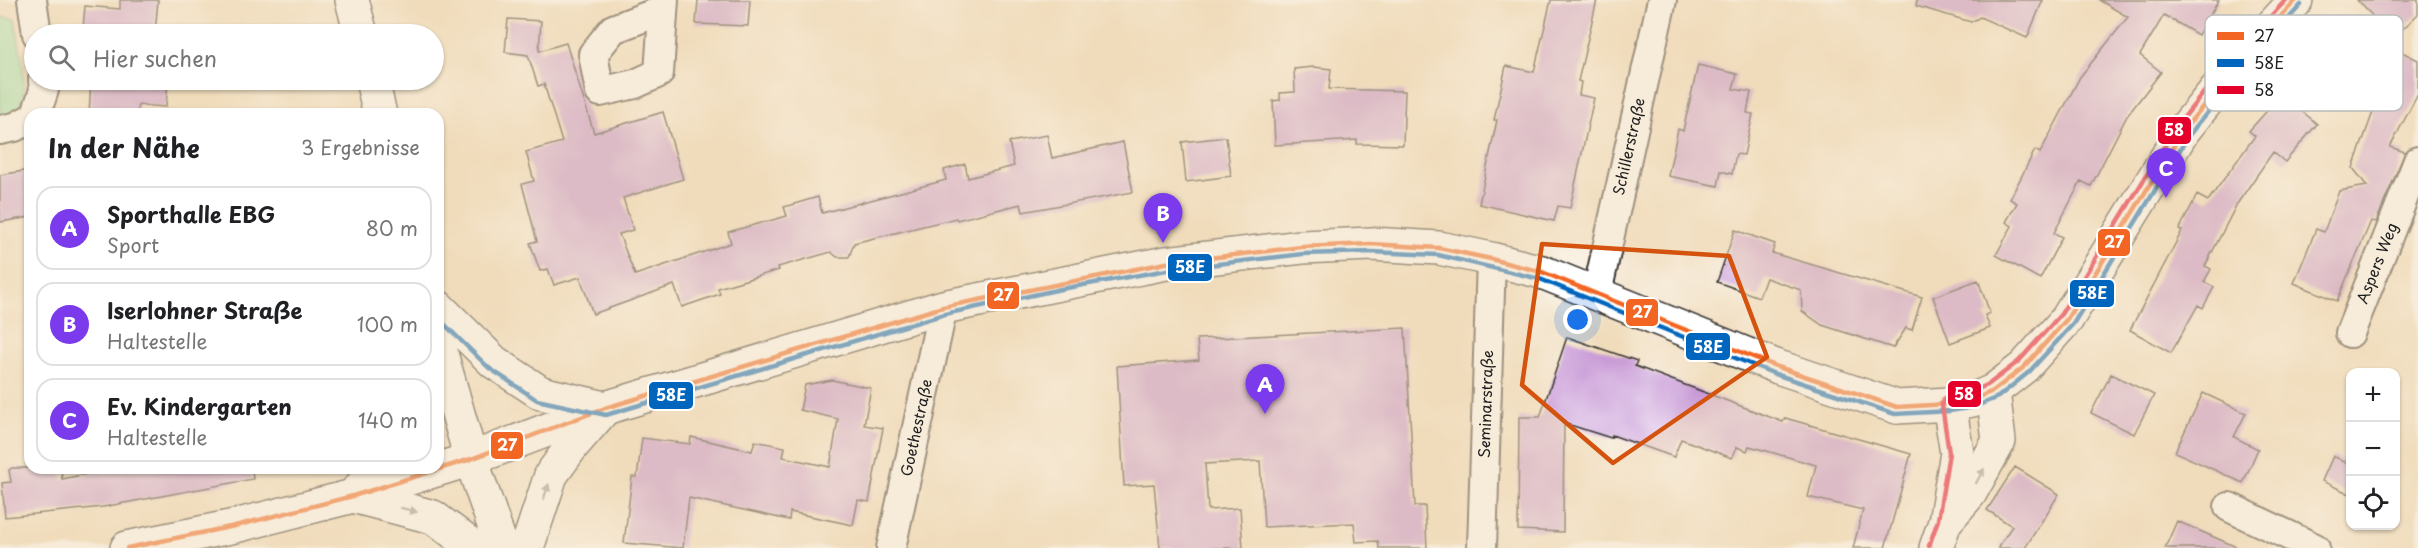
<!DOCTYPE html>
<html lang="de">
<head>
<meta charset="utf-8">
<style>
  body { margin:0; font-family:"Playpen Sans",sans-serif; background:#f2f2f2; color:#202124 }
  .controls { position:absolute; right:18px; bottom:18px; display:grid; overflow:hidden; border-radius:12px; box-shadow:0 2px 4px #0004 }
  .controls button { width:54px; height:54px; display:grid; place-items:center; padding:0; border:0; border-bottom:2px solid #e0e0e0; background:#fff; color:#202124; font:30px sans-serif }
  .you { position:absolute; left:1578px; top:320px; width:21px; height:21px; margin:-15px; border:4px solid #fff; border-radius:50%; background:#1a73e8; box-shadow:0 0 0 9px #1a73e833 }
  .badge { display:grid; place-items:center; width:39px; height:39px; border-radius:50%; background:#7c3aed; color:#fff; font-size:20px; font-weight:700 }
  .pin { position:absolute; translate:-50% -50px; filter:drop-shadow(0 2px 3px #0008) }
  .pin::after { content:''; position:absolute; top:32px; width:21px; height:18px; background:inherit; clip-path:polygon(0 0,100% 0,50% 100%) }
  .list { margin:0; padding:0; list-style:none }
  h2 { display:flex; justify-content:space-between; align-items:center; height:78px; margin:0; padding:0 24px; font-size:26px }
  h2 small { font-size:20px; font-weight:400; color:#757577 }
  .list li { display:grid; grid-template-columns:39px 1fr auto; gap:18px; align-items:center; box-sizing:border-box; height:84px; margin:0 12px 12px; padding:0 12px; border:2px solid #e0e0e0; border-radius:18px }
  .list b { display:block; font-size:22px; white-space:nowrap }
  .list p { margin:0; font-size:20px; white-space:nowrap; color:#757577 }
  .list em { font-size:20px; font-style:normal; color:#757577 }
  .icon { flex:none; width:33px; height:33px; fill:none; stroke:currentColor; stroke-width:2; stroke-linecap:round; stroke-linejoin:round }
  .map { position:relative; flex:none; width:2418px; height:548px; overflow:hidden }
  .search { position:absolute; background:#fff; box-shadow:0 2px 4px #0004; left:24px; top:24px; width:420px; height:66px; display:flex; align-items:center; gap:15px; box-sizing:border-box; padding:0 21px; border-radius:33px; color:#757577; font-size:22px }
  .panel { position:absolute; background:#fff; box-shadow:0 2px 4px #0004; left:24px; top:108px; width:420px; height:366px; border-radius:18px }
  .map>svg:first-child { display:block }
  .green { fill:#8adea1; stroke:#537d5e; stroke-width:1.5 }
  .building { fill:#c493d3 }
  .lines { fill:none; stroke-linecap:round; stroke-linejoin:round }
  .street-casing { stroke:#3c3934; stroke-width:32 }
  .secondary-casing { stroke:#3c3934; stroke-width:36 }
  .primary-casing { stroke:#3c3934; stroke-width:36 }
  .street { stroke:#fff; stroke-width:28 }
  .secondary { stroke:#fff; stroke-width:33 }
  .primary { stroke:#fff; stroke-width:33 }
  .bus-1-casing { stroke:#fff; stroke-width:9 }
  .bus-2-casing { stroke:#fff; stroke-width:9 }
  .bus-3-casing { stroke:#fff; stroke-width:9 }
  .bus-1 { stroke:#f26522; stroke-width:4.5 }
  .bus-2 { stroke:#0065bd; stroke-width:4.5 }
  .bus-3 { stroke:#e4002b; stroke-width:4.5 }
  .oneway { fill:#999 }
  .marked { fill:none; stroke:#d4530e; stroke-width:4.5; stroke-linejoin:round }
  .labels { text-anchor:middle; stroke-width:6; stroke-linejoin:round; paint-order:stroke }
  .street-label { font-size:15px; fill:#1c1c1c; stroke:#fff }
  .key { fill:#fff; stroke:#bbb; stroke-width:1.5 }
  .key-label { font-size:16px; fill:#1c1c1c }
  .line-badge { stroke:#fff; stroke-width:2 }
  .badge-label { font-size:16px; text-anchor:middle; font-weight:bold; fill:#fff }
</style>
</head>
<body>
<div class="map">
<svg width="2418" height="548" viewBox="0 0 2418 548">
  <rect width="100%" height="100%" fill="#fff"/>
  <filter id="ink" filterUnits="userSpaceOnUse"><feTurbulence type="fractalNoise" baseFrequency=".0167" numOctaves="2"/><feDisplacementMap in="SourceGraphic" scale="12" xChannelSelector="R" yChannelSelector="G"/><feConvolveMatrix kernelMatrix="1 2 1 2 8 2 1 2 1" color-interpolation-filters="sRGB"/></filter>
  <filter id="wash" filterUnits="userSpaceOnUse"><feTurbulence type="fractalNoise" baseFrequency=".008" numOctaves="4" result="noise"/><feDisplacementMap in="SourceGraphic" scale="24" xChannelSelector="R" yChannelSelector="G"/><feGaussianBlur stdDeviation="1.35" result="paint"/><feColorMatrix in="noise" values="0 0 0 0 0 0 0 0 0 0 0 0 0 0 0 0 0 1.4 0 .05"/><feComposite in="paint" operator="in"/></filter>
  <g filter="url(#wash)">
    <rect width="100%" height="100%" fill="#f0dcbb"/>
    <path class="green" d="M0,17L15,19C18,40 30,87 20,105C16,113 8,115 0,116Z"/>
    <g id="blocks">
      <path class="building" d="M120,0H158L155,34L83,29L85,6L120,9Z
        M698,0H750L748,26L696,24Z
        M1551,0H1597L1578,81L1581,82L1579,95L1594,98L1570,208L1558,206L1554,221L1479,204L1497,120H1494L1506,66L1534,72Z
        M1917,0H2043L2027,38L1980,17L1971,22L1916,6Z
        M2099,0H2219L2198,35L2164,15L2140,55L2161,72L2127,116L2091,186L2081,181L2054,233L2062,237L2040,279L1996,255L2012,226L2006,222L2017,203L2010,199L2035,150L2040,153L2080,77L2128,17Z
        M2357,0H2418V14L2394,38Z
        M508,19L541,21L539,51L566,43L594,133L663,112L683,179L623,198L633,230L619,234L635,275L731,243L728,232L787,216L784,207L818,197L822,213L946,180L944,170L965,164L968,178L1014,166L1009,142L1047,135L1052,158L1123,142L1133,192L1023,212L1021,204L957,220L956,218L854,243L849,257H837L831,252L778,267L779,270L718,288L720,294L682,307L674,285L593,314L580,277L554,285L548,269L540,271L530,243L537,241L522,184L534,181L526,152L562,142L544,84L538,86L528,55L505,52Z
        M2396,49L2418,60V94L2390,147L2405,152L2376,222L2371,221L2337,301L2294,283L2316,229L2324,232L2339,191L2367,186L2353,168L2373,112L2365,108Z
        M1698,65L1737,74L1733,89L1751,92L1747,113L1753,114L1744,155L1736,154L1732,174L1721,171L1718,186L1668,176L1678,129L1683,131Z
        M1314,67L1331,69L1329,89L1405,91L1403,145L1357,144V140L1275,145L1273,101L1280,100V93L1295,92L1294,69Z
        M130,80H168L166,107L138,105V114H89L91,81L129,83Z
        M2282,94L2317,124L2285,162L2273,152L2237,204L2205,266L2211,269L2204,282L2214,287L2203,308L2198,305L2171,353L2130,330L2182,231L2179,230L2197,195L2208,201L2255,136L2249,131Z
        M1226,137L1231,176L1186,182L1182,142Z
        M30,170V217L0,222V175Z
        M1735,230L1775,244L1772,253L1922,297L1912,330L1906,328L1893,348L1822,325L1802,311L1801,290L1766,278L1759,297L1717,282Z
        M1978,280L1990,313L1985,315L1990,328L1950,343L1933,297Z
        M1405,328L1415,506H1425L1427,548H1379L1378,541L1356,542L1354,523L1264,527L1260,461L1205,464L1208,510L1240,508L1243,548H1160L1154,484L1124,486L1117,366L1199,360L1197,339Z
        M1567,337L1637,361L1635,366L1783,422L1785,418L1911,454L1885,548H1853L1863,510L1808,497L1816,465L1749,446L1747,451L1737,447L1732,458L1681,439L1674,457L1612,435L1611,438L1564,423L1563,532L1518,530L1519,417H1540Z
        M2111,374L2154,395L2134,434L2091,413Z
        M832,380L871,388L864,425L883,428L869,502L858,500L853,525L790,512L789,520L689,498L683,548L624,543L632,477H637L642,438L690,444L691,437L752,451L755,441L785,447L783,457L830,467L838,419L800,410L805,385Z
        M2203,393L2246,413L2234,437L2258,449L2243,483L2175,452Z
        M2333,456L2350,464V494L2322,481Z
        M2015,467L2059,494L2025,548H1998L2012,526L1987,510Z
        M12,468H61L62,479L116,468H252L253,479L103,507L5,517L2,483L11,482L9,470Z
        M2177,521L2239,548H2165Z"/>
    </g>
  </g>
  <g filter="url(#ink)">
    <use href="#blocks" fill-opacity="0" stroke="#3c3934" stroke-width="1.5"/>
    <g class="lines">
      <defs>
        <g id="street">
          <path d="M32,0L37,34"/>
          <path d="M663,10L613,29L593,54L600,92L635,84L659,73L664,0"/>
          <path d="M36,114L44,90L43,80"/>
          <path d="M0,130L15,127L30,119"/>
          <path id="s1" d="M1597,293L1662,0"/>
          <path id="s2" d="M2350,333L2418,161"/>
          <path d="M2229,507L2315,548"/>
          <path id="s3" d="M891,548L943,307"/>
          <path id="s4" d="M1482,548L1491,259"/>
        </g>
        <path id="secondary" d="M1945,522L1970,493L1999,441L1993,391
          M127,548L235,526L353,496L471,459L605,408L943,307L1166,263L1302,247L1371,244L1439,248L1491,259L1542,272L1778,367L1897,407L1949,404L1972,400L1993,391L2024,367L2067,319L2183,131L2240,60L2296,0
          M1936,548L1945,522L1957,453L1949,404"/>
        <path id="primary" d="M352,0L361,34
          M372,80L380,114
          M438,307L494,362L541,393L605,408L572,446L551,475L527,548
          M438,343L471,459L502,548
          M377,468L353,496L433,517L475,548"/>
      </defs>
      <use href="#street" class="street-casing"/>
      <use href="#secondary" class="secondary-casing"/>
      <use href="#primary" class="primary-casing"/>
      <use href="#street" class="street"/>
      <use href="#secondary" class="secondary"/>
      <use href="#primary" class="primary"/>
      <defs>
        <path id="bus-1" d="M127,548L235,526L353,496L471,459L605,408L943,307L1166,263L1302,247L1371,244L1439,248L1491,259L1542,272L1778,367L1897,407L1949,404L1972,400L1993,391L2024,367L2067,319L2183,131L2240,60L2296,0"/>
        <path id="bus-2" d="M438,318L489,368L537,400L606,415L945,314L1061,289L1167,270L1303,254L1371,252L1438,255L1540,279L1775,374L1895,414L1950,411L1974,407L1998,397L2029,372L2073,324L2189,135L2246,65L2301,5"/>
        <path id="bus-3" d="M1929,546L1938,520L1949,453L1942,405L1943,400L1947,397L1970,393L1989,384L2019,361L2061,314L2177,126L2234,55L2286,0"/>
      </defs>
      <use href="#bus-1" class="bus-1-casing"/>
      <use href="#bus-2" class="bus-2-casing"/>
      <use href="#bus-3" class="bus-3-casing"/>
      <use href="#bus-1" class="bus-1"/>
      <use href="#bus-2" class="bus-2"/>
      <use href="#bus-3" class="bus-3"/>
    </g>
    <defs><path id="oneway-solid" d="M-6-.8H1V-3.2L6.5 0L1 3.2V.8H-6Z" transform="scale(1.5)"/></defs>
    <g class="oneway">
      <use href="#oneway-solid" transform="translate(1980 476) rotate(-61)"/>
      <use href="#oneway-solid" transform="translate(546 492) rotate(-71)"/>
      <use href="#oneway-solid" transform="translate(409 510) rotate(15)"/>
    </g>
  </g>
  <path d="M0 0H2418V548H0ZM1542,244L1729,256L1767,357L1613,463L1522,385Z" fill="#f0dcbb" fill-opacity=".55" fill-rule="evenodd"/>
  <path class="marked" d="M1542,244L1729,256L1767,357L1613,463L1522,385Z"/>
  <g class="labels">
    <g class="street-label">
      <text dy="5" stroke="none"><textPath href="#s1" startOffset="150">Schillerstraße</textPath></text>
      <text dy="5" stroke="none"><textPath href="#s2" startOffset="75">Aspers Weg</textPath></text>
      <text dy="5" stroke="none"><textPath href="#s4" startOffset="144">Seminarstraße</textPath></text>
      <text dy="5" stroke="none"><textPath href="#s3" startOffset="123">Goethestraße</textPath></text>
    </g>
  </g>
  <rect x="2205" y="15" width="198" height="96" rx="9" class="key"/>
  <rect x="2217" y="32" width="27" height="8" fill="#f26522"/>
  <rect x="2217" y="59" width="27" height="8" fill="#0065bd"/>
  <rect x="2217" y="86" width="27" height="8" fill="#e4002b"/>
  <g class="key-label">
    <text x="2254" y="42">27</text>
    <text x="2254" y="69">58E</text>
    <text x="2254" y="96">58</text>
  </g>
  <g class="line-badge">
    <rect x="2157" y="116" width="35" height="29" rx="6" fill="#e4002b"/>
    <rect x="2097" y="228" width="34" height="29" rx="6" fill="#f26522"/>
    <rect x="1167" y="253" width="46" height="29" rx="6" fill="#0065bd"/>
    <rect x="2069" y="279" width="46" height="29" rx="6" fill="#0065bd"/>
    <rect x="986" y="281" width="34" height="29" rx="6" fill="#f26522"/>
    <rect x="1625" y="298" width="34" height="29" rx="6" fill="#f26522"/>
    <rect x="1685" y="332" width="46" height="29" rx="6" fill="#0065bd"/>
    <rect x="1947" y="380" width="35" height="28" rx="6" fill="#e4002b"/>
    <rect x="648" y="381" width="46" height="29" rx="6" fill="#0065bd"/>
    <rect x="490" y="431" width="34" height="29" rx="6" fill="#f26522"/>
  </g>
  <g class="badge-label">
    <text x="2174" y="136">58</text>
    <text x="2114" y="248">27</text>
    <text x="1190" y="273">58E</text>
    <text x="2092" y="299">58E</text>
    <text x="1003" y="301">27</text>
    <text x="1642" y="318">27</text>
    <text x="1708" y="353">58E</text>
    <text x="1964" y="400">58</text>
    <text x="671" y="401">58E</text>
    <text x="507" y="451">27</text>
  </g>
</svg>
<div class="controls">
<button>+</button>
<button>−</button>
<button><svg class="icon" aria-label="locate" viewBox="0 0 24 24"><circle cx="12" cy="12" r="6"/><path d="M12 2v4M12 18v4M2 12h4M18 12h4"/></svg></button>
</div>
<div class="you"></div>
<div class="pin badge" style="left:1265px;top:414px">A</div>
<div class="pin badge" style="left:1163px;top:243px">B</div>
<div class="pin badge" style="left:2166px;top:198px">C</div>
<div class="search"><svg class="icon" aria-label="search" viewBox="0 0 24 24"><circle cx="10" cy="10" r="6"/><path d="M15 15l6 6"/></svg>Hier suchen</div>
<section class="panel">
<h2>In der Nähe<small>3 Ergebnisse</small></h2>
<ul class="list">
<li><span class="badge">A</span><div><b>Sporthalle EBG</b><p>Sport</p></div><em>80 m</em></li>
<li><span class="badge">B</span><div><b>Iserlohner Straße</b><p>Haltestelle</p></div><em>100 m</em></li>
<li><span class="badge">C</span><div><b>Ev. Kindergarten</b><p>Haltestelle</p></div><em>140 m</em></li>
</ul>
</section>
</div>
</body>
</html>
